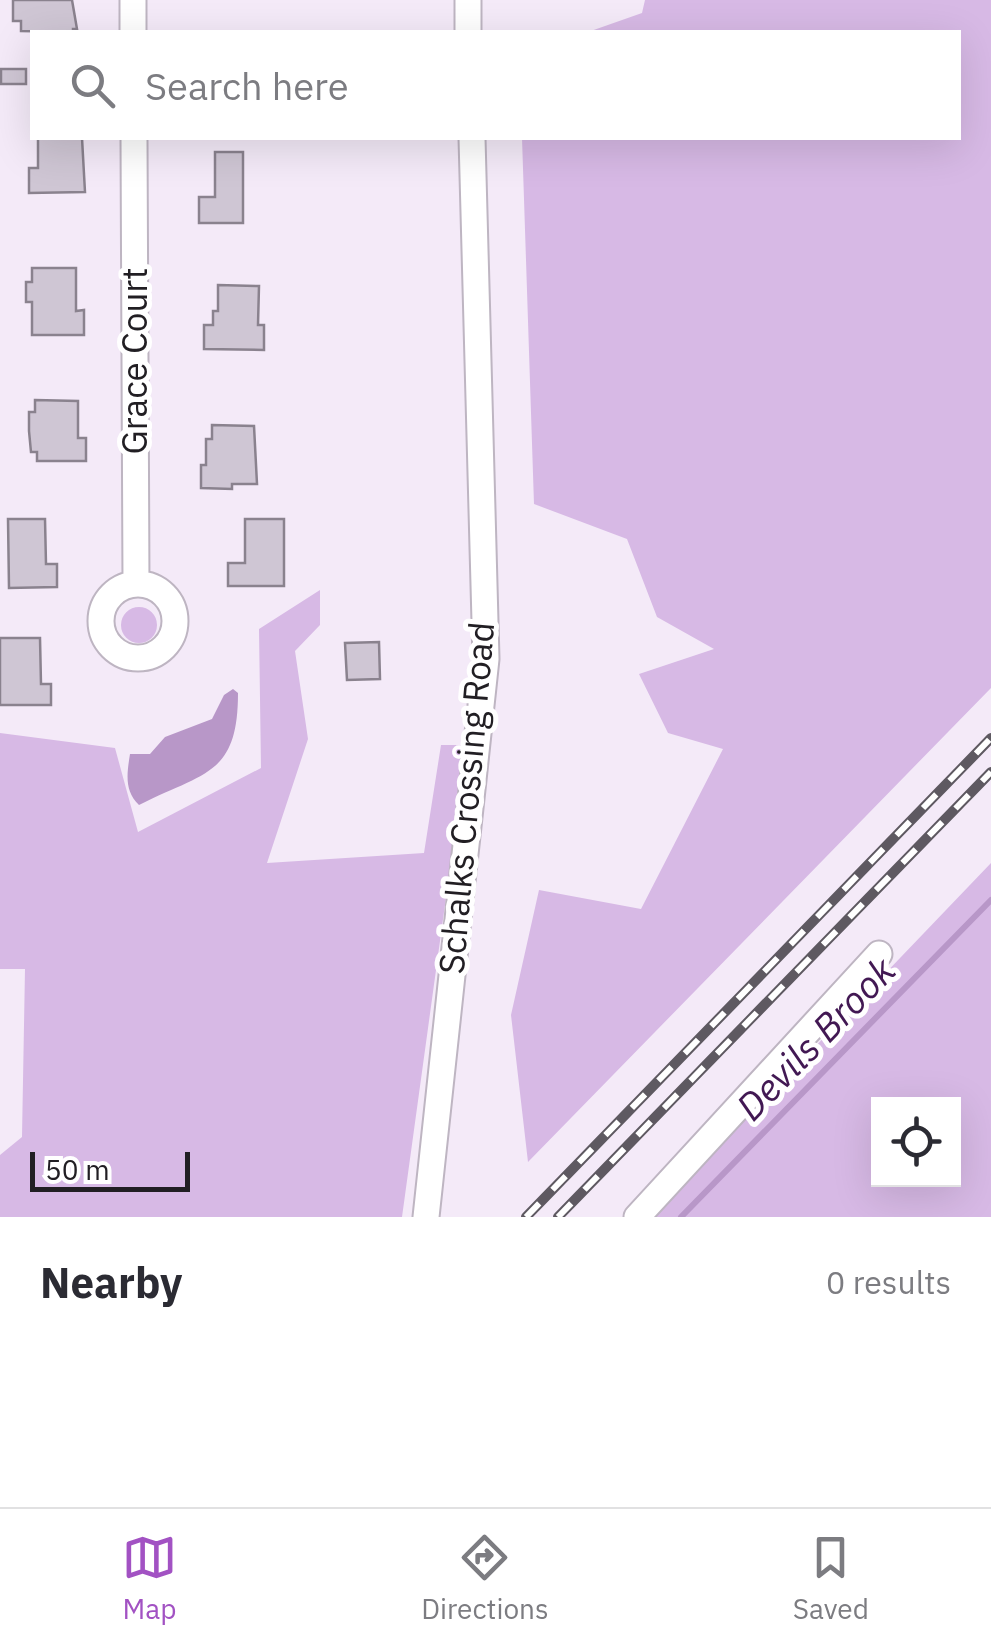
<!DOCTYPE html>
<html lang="en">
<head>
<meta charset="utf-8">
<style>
  body { margin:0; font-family:"IBM Plex Sans",sans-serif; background:#f7f7f7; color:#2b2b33 }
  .controls { position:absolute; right:30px; bottom:30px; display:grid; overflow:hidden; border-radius:0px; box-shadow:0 10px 40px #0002 }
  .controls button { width:90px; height:90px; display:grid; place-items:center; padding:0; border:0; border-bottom:2px solid #e1e1e2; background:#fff; color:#2b2b33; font:50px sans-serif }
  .scale { position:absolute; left:30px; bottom:25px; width:160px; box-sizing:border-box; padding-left:10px; border:5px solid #211e23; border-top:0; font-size:28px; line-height:35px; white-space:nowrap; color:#211e23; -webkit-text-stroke:8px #fff; paint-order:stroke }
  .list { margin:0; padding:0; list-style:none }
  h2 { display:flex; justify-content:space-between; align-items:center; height:130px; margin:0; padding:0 40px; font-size:42px }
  h2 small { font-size:32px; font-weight:400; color:#7c7c81 }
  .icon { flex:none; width:55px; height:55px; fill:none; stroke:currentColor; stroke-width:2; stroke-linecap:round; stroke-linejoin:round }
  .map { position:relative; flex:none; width:991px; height:1217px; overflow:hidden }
  .search { position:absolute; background:#fff; box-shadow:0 10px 40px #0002; left:30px; right:30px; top:30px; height:110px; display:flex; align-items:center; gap:25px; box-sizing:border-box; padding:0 35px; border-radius:0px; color:#7c7c81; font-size:38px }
  .sheet { height:290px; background:#fff }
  nav { display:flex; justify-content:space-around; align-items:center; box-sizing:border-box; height:140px; border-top:2px solid #e1e1e2; background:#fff; font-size:28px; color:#7c7c81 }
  nav a { display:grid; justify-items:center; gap:5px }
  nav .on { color:#a252c3 }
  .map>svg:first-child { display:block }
  .green { fill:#d7b9e5; fill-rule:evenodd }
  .water { fill:#b897c8 }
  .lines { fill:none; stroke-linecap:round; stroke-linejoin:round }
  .stream { stroke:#b897c8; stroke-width:6 }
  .building { fill:#cfc6d4; stroke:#8a828e; stroke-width:2.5 }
  .minor-casing { stroke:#beb5c2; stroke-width:29 }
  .minor { stroke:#fff; stroke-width:25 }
  .rail-casing { stroke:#5e5961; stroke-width:10 }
  .rail { stroke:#fff; stroke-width:6; stroke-dasharray:19; stroke-linecap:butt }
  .labels { text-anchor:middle; stroke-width:10; stroke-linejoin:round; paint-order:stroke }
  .street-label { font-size:35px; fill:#211e23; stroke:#fff }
  .water-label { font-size:38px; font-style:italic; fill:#421853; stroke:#fff }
</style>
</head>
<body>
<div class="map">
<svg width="991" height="1217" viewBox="0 0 991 1217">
  <rect width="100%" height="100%" fill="#f4eaf8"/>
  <path class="green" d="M645,0H991V688L528,1162L511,1015L539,890L641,909L723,749L668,733L639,674L714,649L657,617L627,539L534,504L522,138H958V32H588L642,13Z
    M320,590V625L295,651L308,739L267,863L424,853L441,745H467L402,1217H0V1155L22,1137L25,969H0V733L115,748L138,832L261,768L259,629Z
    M121 625a18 18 0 1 1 36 0a18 18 0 1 1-36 0Z
    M991,863V1217H652ZM878,1104H954V1180H878Z"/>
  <path class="water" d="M233,689L238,693C238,776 204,772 139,805C124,791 127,773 130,754H150L165,737L212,719L224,695Z"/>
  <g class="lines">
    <path class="stream" d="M681,1217L991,900"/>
  </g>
  <path class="building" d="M13,0H72L77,29H73V32L21,31V21H13Z
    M1,69H26V84H1Z
    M38,138H82L85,192L29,193V168H38Z
    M215,152H243V223H199V197H215Z
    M32,268H76V311L84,310V335H32V302H26V282H32Z
    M218,285L259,286L258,325H264V350L204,349V325H213V311H218Z
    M35,400L78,401V438H86V461H37V452H31L29,431V412H35Z
    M212,425L254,426L257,484H232V489L201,488V465H206V439H212Z
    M8,519H45L46,564H57V587L9,588Z
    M245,519H284V586H228V563H245Z
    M0,638H40L41,684H51V705H0Z
    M379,642L380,679L347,680L345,643Z"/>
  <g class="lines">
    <defs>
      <path id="minor" d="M468,0V32
        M133,32V0
        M134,138L136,584
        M101 621a37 37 0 1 1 74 0a37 37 0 1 1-74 0Z
        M426,1217L486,659L472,138
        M637,1217L879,954"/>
    </defs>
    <use href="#minor" class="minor-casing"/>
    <use href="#minor" class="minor"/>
    <defs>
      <path id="rail" d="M526,1217L991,738
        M558,1217L991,772"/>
    </defs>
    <use href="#rail" class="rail-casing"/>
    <use href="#rail" class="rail"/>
  </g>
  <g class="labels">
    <g class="street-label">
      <text transform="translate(135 361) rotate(-90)" y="12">Grace Court</text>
      <text transform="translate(467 798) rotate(-85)" y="12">Schalks Crossing Road</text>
    </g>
    <g class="water-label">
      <text transform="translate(816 1039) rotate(-46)" y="13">Devils Brook</text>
    </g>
  </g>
</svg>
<div class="controls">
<button><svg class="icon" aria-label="locate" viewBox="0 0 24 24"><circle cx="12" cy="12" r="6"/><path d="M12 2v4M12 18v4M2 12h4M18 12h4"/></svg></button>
</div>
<div class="scale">50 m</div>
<div class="search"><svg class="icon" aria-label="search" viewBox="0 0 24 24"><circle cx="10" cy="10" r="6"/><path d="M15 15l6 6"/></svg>Search here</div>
</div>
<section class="sheet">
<h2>Nearby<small>0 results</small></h2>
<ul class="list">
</ul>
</section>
<nav>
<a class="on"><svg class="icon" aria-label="map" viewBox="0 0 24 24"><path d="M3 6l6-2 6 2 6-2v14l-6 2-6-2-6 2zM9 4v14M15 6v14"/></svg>Map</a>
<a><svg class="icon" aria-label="directions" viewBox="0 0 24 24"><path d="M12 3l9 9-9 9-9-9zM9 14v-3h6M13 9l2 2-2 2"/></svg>Directions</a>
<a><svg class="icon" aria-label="saved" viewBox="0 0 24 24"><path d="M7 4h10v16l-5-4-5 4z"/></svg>Saved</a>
</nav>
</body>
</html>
